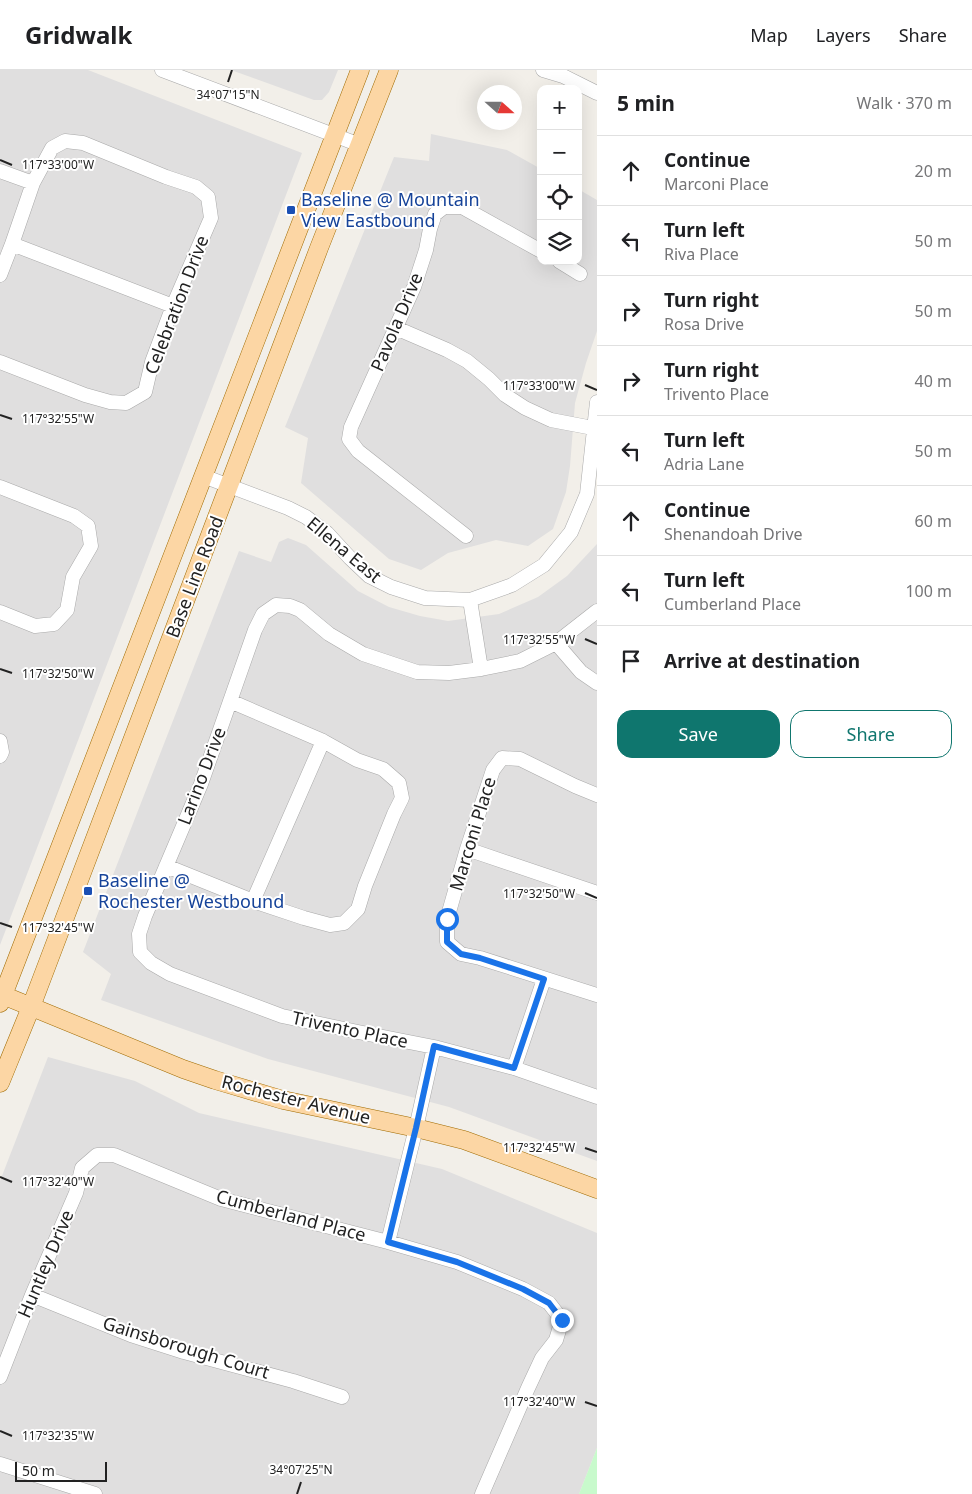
<!DOCTYPE html>
<html lang="en">
<head>
<meta charset="utf-8">
<style>
  body { margin:0; font-family:"Noto Sans",sans-serif; background:#f2f2f2; color:#202124 }
  .controls { position:absolute; right:15px; top:15px; display:grid; overflow:hidden; border-radius:10px; box-shadow:0 5px 20px #0002 }
  .controls button { width:45px; height:45px; display:grid; place-items:center; padding:0; border:0; border-bottom:1px solid #e0e0e0; background:#fff; color:#202124; font:25px sans-serif }
  .compass { position:absolute; left:477px; top:15px; width:45px; height:45px; border-radius:50%; background:#fff; box-shadow:0 5px 20px #0002; rotate:111deg }
  .scale { position:absolute; left:15px; bottom:12px; width:92px; box-sizing:border-box; padding-left:5px; border:2px solid #222; border-top:0; font-size:14px; line-height:18px; white-space:nowrap; color:#222; -webkit-text-stroke:4px #fff; paint-order:stroke }
  .stop { position:absolute; width:15px; height:15px; margin:-11px; border:4px solid #1a73e8; border-radius:50%; background:#fff }
  .stop.end { background:#1a73e8; border-color:#fff; box-shadow:0 1px 5px #0008 }
  .list { margin:0; padding:0; list-style:none }
  h2 { display:flex; justify-content:space-between; align-items:center; height:65px; margin:0; padding:0 20px; font-size:21px }
  h2 small { font-size:16px; font-weight:400; color:#757577 }
  .list li { display:grid; grid-template-columns:32px 1fr auto; gap:15px; align-items:center; box-sizing:border-box; height:70px; padding:0 20px; border-top:1px solid #e0e0e0 }
  .list b { display:block; font-size:19px; white-space:nowrap }
  .list p { margin:0; font-size:16px; white-space:nowrap; color:#757577 }
  .list em { font-size:16px; font-style:normal; color:#757577 }
  .actions { display:flex; gap:10px; padding:15px 20px }
  .actions a { flex:1; padding:11px 0; border:1px solid #0f766e; border-radius:15px; text-align:center; font-size:18px; color:#0f766e }
  .actions .main { background:#0f766e; color:#fff }
  .icon { flex:none; width:28px; height:28px; fill:none; stroke:currentColor; stroke-width:2; stroke-linecap:round; stroke-linejoin:round }
  .map { position:relative; flex:none; width:597px; height:1424px; overflow:hidden }
  header { display:flex; align-items:center; gap:30px; box-sizing:border-box; height:70px; padding:0 25px; background:#fff; border-bottom:1px solid #e0e0e0 }
  header strong { font-size:24px }
  nav { display:flex; gap:28px; margin-inline-start:auto; font-size:18px }
  main { display:flex }
  aside { flex:1; background:#fff }
  .map>svg:first-child { display:block }
  .residential { fill:#e0dfdf }
  .park { fill:#c8facc }
  .lines { fill:none; stroke-linecap:round; stroke-linejoin:round }
  .minor-casing { stroke:#a9a9a9; stroke-width:15 }
  .major-casing { stroke:#a06b00; stroke-width:19 }
  .minor { stroke:#fff; stroke-width:14 }
  .major { stroke:#fcd6a4; stroke-width:18 }
  .route { stroke:#1a73e8; stroke-width:6 }
  .ticks { fill:none; stroke:#222; stroke-width:2 }
  .transit-dot { fill:#1a4fb4; stroke:#fff; stroke-width:2 }
  .labels { text-anchor:middle; stroke-width:4; stroke-linejoin:round; paint-order:stroke }
  .transit-label { font-size:18px; fill:#164399; stroke:#fff; text-anchor:start }
  .street-label { font-size:18px; fill:#222; stroke:#fff }
  .ticks-label { font-size:12px; text-anchor:middle; fill:#222; stroke:#fff; stroke-width:4; stroke-linejoin:round; paint-order:stroke }
</style>
</head>
<body>
<header>
<strong>Gridwalk</strong>
<nav><a>Map</a><a>Layers</a><a>Share</a></nav>
</header>
<main>
<div class="map">
<svg width="597" height="1424" viewBox="0 0 597 1424">
  <rect width="100%" height="100%" fill="#f2efe9"/>
  <path class="residential" d="M0,0H88L302,83L0,875Z
    M231,0H338L329,22L322,30H314Z
    M431,64L507,80L541,99V191H578V119L597,130V261L586,293L575,333L570,396L566,422L553,459L528,476L496,470L448,483L421,500L389,489L301,413L308,368L285,357L394,87L429,91Z
    M288,468L306,475L358,521L389,537L420,546L448,551L499,544L538,527L567,506L597,474V1091L449,1037L268,989L101,930L111,904L83,882L239,481L271,492L279,472Z
    M48,987L135,1011L199,1043L442,1099L597,1163V1378L579,1424H0V1111Z"/>
  <path class="park" d="M597,1378V1424H579Z"/>
  <g class="lines">
    <defs>
      <path id="minor" d="M162,0L360,75
        M543,0L563,6L597,23
        M0,101L33,113
        M12,174L173,236
        M559,191L580,204
        M0,205L12,174L33,113L52,78L65,71L83,73L166,107L196,117L208,127L211,148L173,236L152,292L145,322L126,333L110,332L85,325L0,292
        M396,258L447,280L467,291L489,309L505,325L525,338L551,350L593,358
        M203,406L288,438L306,447L327,463L350,488L369,506L391,517L425,528L470,530L512,515L544,495L571,462L587,424L597,332
        M0,417L74,446L88,456L91,476L73,507L67,540L54,554L35,556L0,542
        M466,466L358,381L349,369L351,357L414,217L426,180L430,159L435,144L444,137H462L541,181
        M470,530L481,599
        M597,541L556,573L520,591L481,599L449,603L417,602L363,584L329,564L300,540L290,536L276,535L263,544L255,560L201,714L145,846L139,864L140,882L151,893L170,904L282,946L358,962L434,977L514,998L597,1027
        M556,573L581,602L597,613
        M0,671L2,682L0,686
        M597,725L575,716L520,689L502,688L493,700L467,779L447,849V872L461,884L480,888L597,925
        M467,779L597,823
        M166,796L253,831L304,848L330,855L344,853L358,839L365,816L394,744L402,728L399,713L383,699L357,690L323,671L230,631
        M253,831L323,671
        M514,998L544,909
        M388,1172L416,1058L434,977
        M32,1225L131,1265L184,1282L293,1311L342,1327
        M0,1307L32,1225L76,1123L82,1098L97,1085H114L221,1129L388,1172L457,1192L523,1219L549,1233L562,1250L556,1270L542,1288L528,1318L482,1424
        M0,1394L95,1424"/>
      <path id="major" d="M0,924L183,999L215,1010L283,1030L416,1058L464,1070L597,1119
        M0,933L360,0
        M0,1013L31,937L319,178L389,0"/>
    </defs>
    <use href="#minor" class="minor-casing"/>
    <use href="#major" class="major-casing"/>
    <use href="#minor" class="minor"/>
    <use href="#major" class="major"/>
  </g>
  <g class="lines">
    <path class="route" d="M447,849V872L461,884L480,888L544,909L514,998L434,976L416,1058L388,1172L457,1192L523,1219L549,1233L562,1250"/>
  </g>
  <path class="ticks" d="M228,12L232,0M0,90L12,95M585,315L597,320M0,345L12,349M585,569L597,574M0,599L12,603M585,823L597,828M0,853L12,857M585,1078L597,1082M0,1107L12,1112M585,1332L597,1336M0,1361L12,1366M297,1424L301,1412"/>
  <g class="transit-dot">
    <rect x="286" y="135" width="10" height="10" rx="2.5"/>
    <rect x="83" y="816" width="10" height="10" rx="2.5"/>
  </g>
  <g class="labels">
    <g class="transit-label">
      <text x="301" y="136">Baseline @ Mountain<tspan x="301" dy="21">View Eastbound</tspan></text>
      <text x="98" y="817">Baseline @<tspan x="98" dy="21">Rochester Westbound</tspan></text>
    </g>
    <g class="street-label">
      <text transform="translate(177 235) rotate(-69)" y="6">Celebration Drive</text>
      <text transform="translate(397 252) rotate(-67)" y="6">Pavola Drive</text>
      <text transform="translate(344 480) rotate(40)" y="6">Ellena East</text>
      <text transform="translate(195 507) rotate(-69)" y="6">Base Line Road</text>
      <text transform="translate(202 706) rotate(-69)" y="6">Larino Drive</text>
      <text transform="translate(473 764) rotate(-73)" y="6">Marconi Place</text>
      <text transform="translate(350 960) rotate(12)" y="6">Trivento Place</text>
      <text transform="translate(296 1030) rotate(14)" y="6">Rochester Avenue</text>
      <text transform="translate(291 1146) rotate(15)" y="6">Cumberland Place</text>
      <text transform="translate(46 1194) rotate(-67)" y="6">Huntley Drive</text>
      <text transform="translate(186 1278) rotate(17)" y="6">Gainsborough Court</text>
    </g>
  </g>
  <g class="ticks-label">
    <text x="228" y="29">34°07'15"N</text>
    <text x="58" y="99">117°33'00"W</text>
    <text x="539" y="320">117°33'00"W</text>
    <text x="58" y="353">117°32'55"W</text>
    <text x="539" y="574">117°32'55"W</text>
    <text x="58" y="608">117°32'50"W</text>
    <text x="539" y="828">117°32'50"W</text>
    <text x="58" y="862">117°32'45"W</text>
    <text x="539" y="1082">117°32'45"W</text>
    <text x="58" y="1116">117°32'40"W</text>
    <text x="539" y="1336">117°32'40"W</text>
    <text x="58" y="1370">117°32'35"W</text>
    <text x="301" y="1404">34°07'25"N</text>
  </g>
</svg>
<div class="controls">
<button>+</button>
<button>−</button>
<button><svg class="icon" aria-label="locate" viewBox="0 0 24 24"><circle cx="12" cy="12" r="6"/><path d="M12 2v4M12 18v4M2 12h4M18 12h4"/></svg></button>
<button><svg class="icon" aria-label="layers" viewBox="0 0 24 24"><path d="M12 4l9 5-9 5-9-5zM3 14l9 5 9-5"/></svg></button>
</div>
<svg class="compass" viewBox="-18 -18 36 36"><path d="M0-13l5 13h-10z" fill="#e53935"/><path d="M0 13l5-13h-10z" fill="#757577"/></svg>
<div class="scale">50 m</div>
<div class="stop" style="left:447px;top:849px"></div>
<div class="stop end" style="left:562px;top:1250px"></div>
</div>
<aside>
<h2>5 min<small>Walk · 370 m</small></h2>
<ul class="list">
<li><svg class="icon" aria-label="ahead" viewBox="0 0 24 24"><path d="M12 20V5M6 11l6-6 6 6"/></svg><div><b>Continue</b><p>Marconi Place</p></div><em>20 m</em></li>
<li><svg class="icon" aria-label="left" viewBox="0 0 24 24"><path d="M17 20v-9H6M10 6l-5 5 5 5"/></svg><div><b>Turn left</b><p>Riva Place</p></div><em>50 m</em></li>
<li><svg class="icon" aria-label="right" viewBox="0 0 24 24"><path d="M7 20v-9h11M14 6l5 5-5 5"/></svg><div><b>Turn right</b><p>Rosa Drive</p></div><em>50 m</em></li>
<li><svg class="icon" aria-label="right" viewBox="0 0 24 24"><path d="M7 20v-9h11M14 6l5 5-5 5"/></svg><div><b>Turn right</b><p>Trivento Place</p></div><em>40 m</em></li>
<li><svg class="icon" aria-label="left" viewBox="0 0 24 24"><path d="M17 20v-9H6M10 6l-5 5 5 5"/></svg><div><b>Turn left</b><p>Adria Lane</p></div><em>50 m</em></li>
<li><svg class="icon" aria-label="ahead" viewBox="0 0 24 24"><path d="M12 20V5M6 11l6-6 6 6"/></svg><div><b>Continue</b><p>Shenandoah Drive</p></div><em>60 m</em></li>
<li><svg class="icon" aria-label="left" viewBox="0 0 24 24"><path d="M17 20v-9H6M10 6l-5 5 5 5"/></svg><div><b>Turn left</b><p>Cumberland Place</p></div><em>100 m</em></li>
<li><svg class="icon" aria-label="arrive" viewBox="0 0 24 24"><path d="M6 21V4h12l-3 4 3 4H6"/></svg><div><b>Arrive at destination</b></div></li>
</ul>
<div class="actions"><a class="main">Save</a><a>Share</a></div>
</aside>
</main>
</body>
</html>
